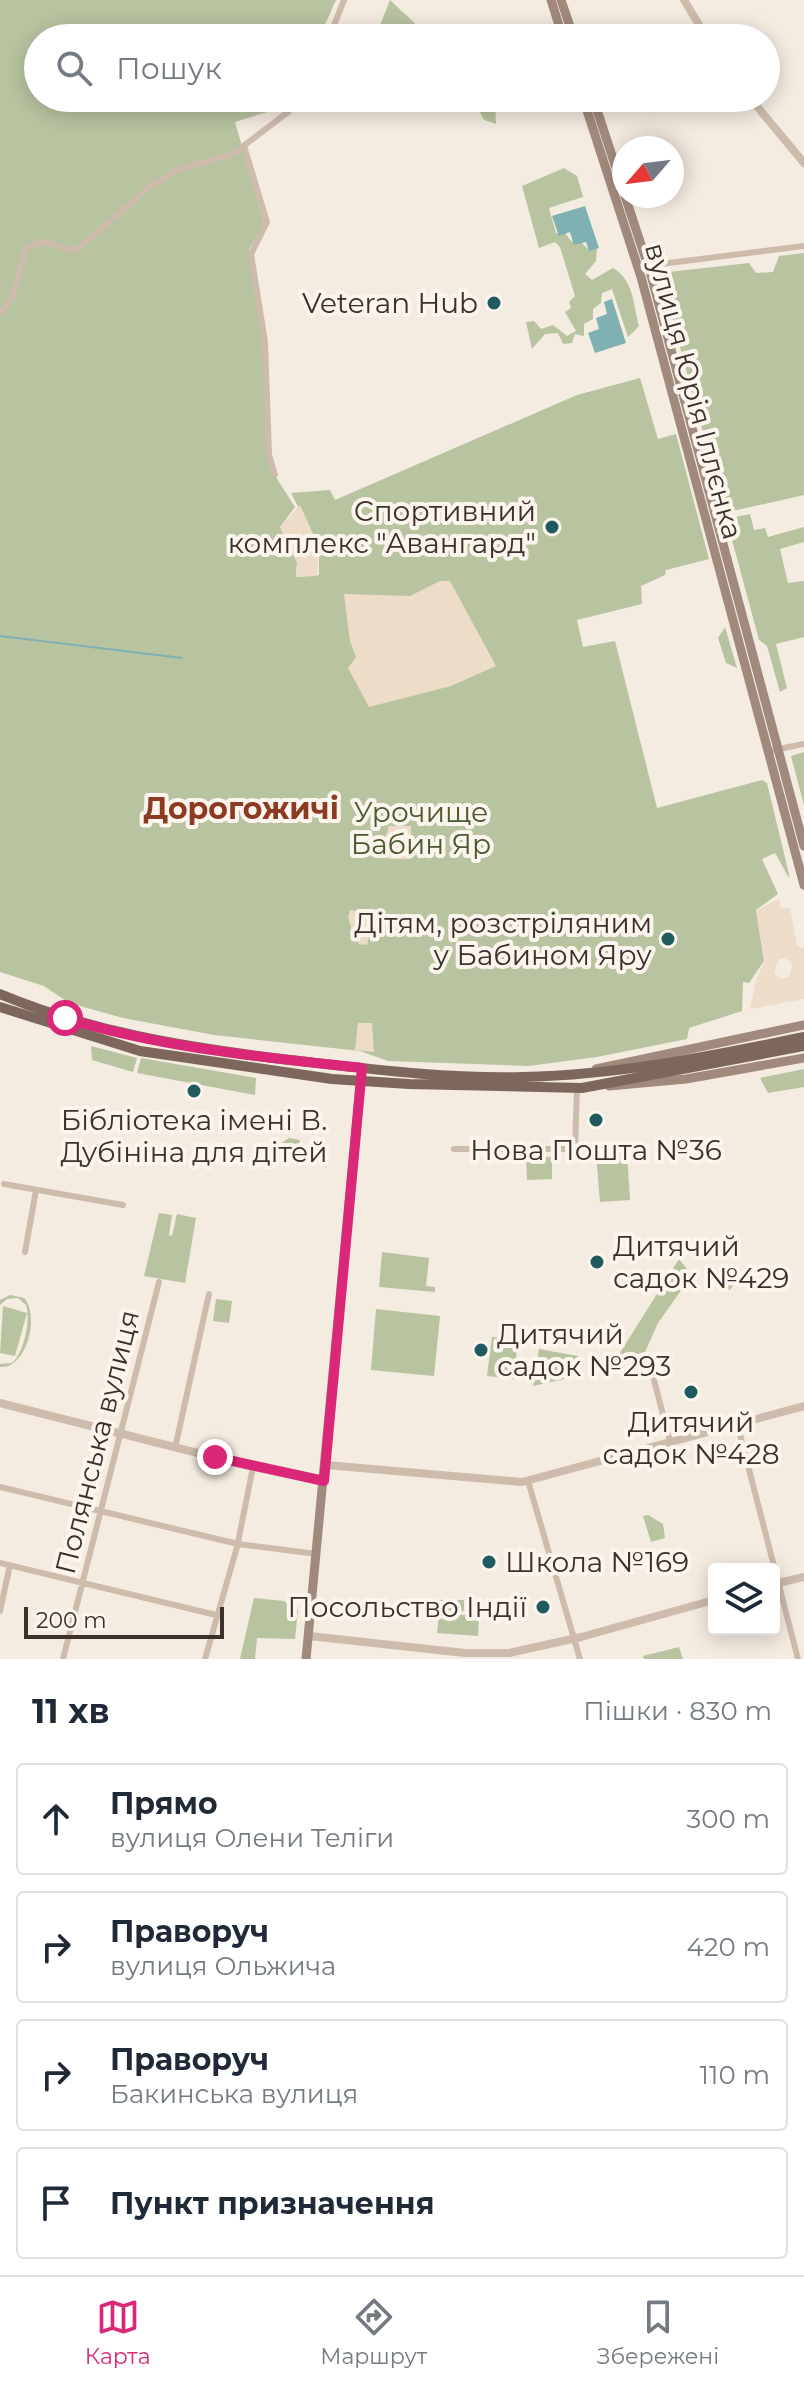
<!DOCTYPE html>
<html lang="uk">
<head>
<meta charset="utf-8">
<style>
  body { margin:0; font-family:Montserrat,sans-serif; background:#f6f6f7; color:#1f2937 }
  .controls { position:absolute; right:24px; bottom:24px; display:grid; overflow:hidden; border-radius:8px; box-shadow:0 4px 20px #0003 }
  .controls button { width:72px; height:72px; display:grid; place-items:center; padding:0; border:0; border-bottom:2px solid #e0e1e3; background:#fff; color:#1f2937; font:40px sans-serif }
  .compass { position:absolute; left:612px; top:136px; width:72px; height:72px; border-radius:50%; background:#fff; box-shadow:0 4px 20px #0003; rotate:242deg }
  .scale { position:absolute; left:24px; bottom:20px; width:200px; box-sizing:border-box; padding-left:8px; border:4px solid #3b302b; border-top:0; font-size:22px; line-height:28px; white-space:nowrap; color:#3b302b; -webkit-text-stroke:6px #fbf5ee; paint-order:stroke }
  .stop { position:absolute; width:24px; height:24px; margin:-18px; border:6px solid #db2777; border-radius:50%; background:#fff }
  .stop.end { background:#db2777; border-color:#fff; box-shadow:0 2px 8px #0008 }
  .list { margin:0; padding:0; list-style:none }
  h2 { display:flex; justify-content:space-between; align-items:center; height:104px; margin:0; padding:0 32px; font-size:34px }
  h2 small { font-size:26px; font-weight:400; color:#747a83 }
  .list li { display:grid; grid-template-columns:52px 1fr auto; gap:24px; align-items:center; box-sizing:border-box; height:112px; margin:0 16px 16px; padding:0 16px; border:2px solid #e0e1e3; border-radius:8px }
  .list b { display:block; font-size:30px; white-space:nowrap }
  .list p { margin:0; font-size:26px; white-space:nowrap; color:#747a83 }
  .list em { font-size:26px; font-style:normal; color:#747a83 }
  .icon { flex:none; width:44px; height:44px; fill:none; stroke:currentColor; stroke-width:2; stroke-linecap:round; stroke-linejoin:round }
  .map { position:relative; flex:none; width:804px; height:1659px; overflow:hidden }
  .search { position:absolute; background:#fff; box-shadow:0 4px 20px #0003; left:24px; right:24px; top:24px; height:88px; display:flex; align-items:center; gap:20px; box-sizing:border-box; padding:0 28px; border-radius:44px; color:#747a83; font-size:30px }
  .sheet { height:616px; background:#fff }
  nav { display:flex; justify-content:space-around; align-items:center; box-sizing:border-box; height:112px; border-top:2px solid #e0e1e3; background:#fff; font-size:22px; color:#747a83 }
  nav a { display:grid; justify-items:center; gap:4px }
  nav .on { color:#db2777 }
  .map>svg:first-child { display:block }
  .green { fill:#b8c4a0 }
  .plaza { fill:#ecdcc8; fill-rule:evenodd }
  .water { fill:#7fb0b2 }
  .lines { fill:none; stroke-linecap:round; stroke-linejoin:round }
  .stream { stroke:#7fb0b2; stroke-width:2 }
  .minor { stroke:#cdbbac; stroke-width:6 }
  .tertiary { stroke:#cdbbac; stroke-width:8 }
  .secondary { stroke:#a18a7d; stroke-width:9 }
  .primary { stroke:#7d675c; stroke-width:10 }
  .route { stroke:#db2777; stroke-width:10 }
  .poi-dot { fill:#1f5a5e; stroke:#fbf5ee; stroke-width:3 }
  .labels { text-anchor:middle; stroke-width:8; stroke-linejoin:round; paint-order:stroke }
  .poi-label { font-size:28px; fill:#3b302b; stroke:#fbf5ee; text-anchor:end }
  .street-label { font-size:28px; fill:#3b302b; stroke:#fbf5ee }
  .park-label { font-size:28px; fill:#4a5a2e; stroke:#fbf5ee }
  .neighbourhood-label { font-size:30px; font-weight:bold; fill:#8c3b22; stroke:#fbf5ee }
</style>
</head>
<body>
<div class="map">
<svg width="804" height="1659" viewBox="0 0 804 1659">
  <rect width="100%" height="100%" fill="#f4ebe1"/>
  <path class="green" d="M0,0H336L319,38H38V98H285L277,109L235,122L264,223L249,250L263,342L269,436L274,474L295,507L280,527L297,563L296,577L319,575V547L291,493L330,490L335,500L577,395L640,378L658,439L676,434L709,559L666,570L665,575L641,586L642,604L577,620L583,647L615,641L657,808L762,780L767,783L789,874V878L775,853L762,859L778,894L756,910L764,961L749,983L743,982L742,1011L689,1028L687,1039L597,1057L528,1066L388,1061L360,1051L214,1035L123,1018L69,1003L44,986L0,972Z
    M390,0L424,32L420,38H375Z
    M473,98H495L496,124L484,120Z
    M564,168L577,176L583,197L549,208L556,233H565L571,241L581,242L588,249H597L596,261L585,274L592,280L613,268C634,280 633,305 639,326L628,337L612,289L602,293L601,303L593,309V319L584,324V336L575,334L572,343L563,344L558,333L545,334L532,349L526,322L534,321L541,329L553,325L567,336L576,331L565,312L571,308L569,302L575,296L560,247L555,242L539,248L522,186Z
    M804,253V495L728,512L730,518L750,514L754,530L765,528L768,537L804,527V542L780,549L788,583L804,581V637L776,644L787,688L780,692L767,646L759,640L660,273L749,263L756,273L773,272L779,256Z
    M725,627L737,668L726,663L718,638Z
    M804,752V805L791,756Z
    M91,1046L137,1058L133,1072L92,1060Z
    M141,1058L256,1078L255,1095L137,1073Z
    M804,1069V1087L768,1093L760,1078Z
    M289,1138L300,1140L297,1157L279,1155L280,1144Z
    M627,1152L630,1200L600,1202L596,1154Z
    M526,1157H552V1179L527,1180Z
    M159,1213L172,1215L169,1235L172,1236L177,1214L196,1218L185,1283L144,1276Z
    M382,1252L429,1258L426,1286L435,1287V1292L379,1287Z
    M679,1259L692,1275L658,1323L645,1352L616,1359Z
    M720,1268L737,1279L730,1290L713,1280Z
    M10,1295L24,1298C40,1315 27,1369 0,1367V1364L12,1363C24,1353 31,1320 26,1305L18,1298L7,1299L0,1305V1300Z
    M216,1299L232,1301L229,1323L213,1321Z
    M3,1306L27,1313L15,1356L0,1353Z
    M376,1309L440,1316L434,1376L371,1370Z
    M492,1337L518,1340L514,1379L487,1376Z
    M539,1349L578,1356L564,1379L533,1386Z
    M648,1515L663,1524L665,1538L651,1542L643,1516Z
    M254,1598L284,1601L298,1610L295,1639L257,1638L255,1659H240Z
    M438,1600H464V1611L438,1610Z
    M439,1613L479,1616L478,1636L437,1633Z
    M679,1647L683,1659H644L643,1656Z"/>
  <path class="plaza" d="M300,505L319,547L317,576L296,577L297,563L280,527Z
    M440,581H450L496,666L451,686L369,707L348,668L356,657L350,641L344,594L410,596Z
    M389,826H411V859H389L382,848Z
    M779,899L781,909L790,908L797,946L804,948V999L750,1009L757,977L765,961L756,911ZM779,959H787L793,965L789,977L781,979L774,972Z
    M350,910L371,913L372,926L367,945L359,944L353,933L348,917Z
    M358,1023H372L374,1052L355,1050Z"/>
  <path class="water" d="M585,206L599,248L589,251L586,242L574,245L570,232L559,236L552,216Z
    M612,299L626,343L595,353L588,333L599,329L596,318L607,314L604,302Z"/>
  <g class="lines">
    <path class="stream" d="M0,636L182,658"/>
    <path class="minor" d="M329,38L344,0
      M244,146L267,222L251,254L265,342L269,455L275,475
      M645,266L804,246
      M0,314L12,299L26,248L43,241L70,250L78,249L152,185L180,169L233,154L288,112L299,98
      M769,751L804,744
      M454,1149H575L577,1088
      M4,1184L123,1205
      M25,1252L36,1190
      M650,1365L670,1441
      M737,1423L798,1659
      M175,1448L209,1294
      M528,1481L580,1659
      M0,1487L238,1544L317,1554
      M0,1563L216,1615
      M0,1611L10,1565
      M63,1659L159,1282
      M205,1659L237,1547L253,1467"/>
    <path class="tertiary" d="M684,0L707,38
      M750,98L804,163
      M0,1403L253,1467L324,1481
      M326,1465L522,1482L804,1406
      M774,1584L804,1577
      M309,1636L465,1653H509L581,1637L714,1600"/>
    <path class="secondary" d="M551,0L563,38
      M561,0L574,38
      M583,98L641,277L804,885
      M593,98L624,192
      M625,196L651,275L804,846
      M596,1069L804,1025
      M609,1086L686,1079L804,1058
      M306,1659L361,1075"/>
    <path class="primary" d="M0,994C91,1032 184,1047 282,1059C362,1068 442,1079 523,1077C618,1075 712,1056 804,1037
      M0,1007L140,1051L332,1079L409,1084L582,1088L804,1046"/>
  </g>
  <g class="lines">
    <path class="route" d="M65,1018C161,1048 262,1057 362,1068L324,1481L215,1457"/>
  </g>
  <g class="poi-dot">
    <circle cx="494" cy="303" r="8"/>
    <circle cx="552" cy="527" r="8"/>
    <circle cx="668" cy="939" r="8"/>
    <circle cx="194" cy="1091" r="8"/>
    <circle cx="596" cy="1120" r="8"/>
    <circle cx="597" cy="1262" r="8"/>
    <circle cx="481" cy="1350" r="8"/>
    <circle cx="691" cy="1392" r="8"/>
    <circle cx="489" cy="1562" r="8"/>
    <circle cx="543" cy="1607" r="8"/>
  </g>
  <g class="labels">
    <g class="poi-label">
      <text x="478" y="313">Veteran Hub</text>
      <text x="536" y="521">Спортивний<tspan x="536" dy="32">комплекс "Авангард"</tspan></text>
      <text x="652" y="933">Дітям, розстріляним<tspan x="652" dy="32">у Бабином Яру</tspan></text>
      <text x="194" y="1130" text-anchor="middle">Бібліотека імені В.<tspan x="194" dy="32">Дубініна для дітей</tspan></text>
      <text x="596" y="1160" text-anchor="middle">Нова Пошта №36</text>
      <text x="613" y="1256" text-anchor="start">Дитячий<tspan x="613" dy="32">садок №429</tspan></text>
      <text x="497" y="1344" text-anchor="start">Дитячий<tspan x="497" dy="32">садок №293</tspan></text>
      <text x="691" y="1432" text-anchor="middle">Дитячий<tspan x="691" dy="32">садок №428</tspan></text>
      <text x="505" y="1572" text-anchor="start">Школа №169</text>
      <text x="527" y="1617">Посольство Індії</text>
    </g>
    <g class="street-label">
      <text transform="translate(694 391) rotate(75)" y="10">вулиця Юрія Іллєнка</text>
      <text transform="translate(97 1442) rotate(-76)" y="10">Полянська вулиця</text>
    </g>
    <g class="park-label">
      <text x="421" y="822">Урочище<tspan x="421" dy="32">Бабин Яр</tspan></text>
    </g>
    <g class="neighbourhood-label">
      <text x="241" y="819">Дорогожичі</text>
    </g>
  </g>
</svg>
<div class="controls">
<button><svg class="icon" aria-label="layers" viewBox="0 0 24 24"><path d="M12 4l9 5-9 5-9-5zM3 14l9 5 9-5"/></svg></button>
</div>
<svg class="compass" viewBox="-18 -18 36 36"><path d="M0-13l5 13h-10z" fill="#e53935"/><path d="M0 13l5-13h-10z" fill="#747a83"/></svg>
<div class="scale">200 m</div>
<div class="stop" style="left:65px;top:1018px"></div>
<div class="stop end" style="left:215px;top:1457px"></div>
<div class="search"><svg class="icon" aria-label="search" viewBox="0 0 24 24"><circle cx="10" cy="10" r="6"/><path d="M15 15l6 6"/></svg>Пошук</div>
</div>
<section class="sheet">
<h2>11 хв<small>Пішки · 830 m</small></h2>
<ul class="list">
<li><svg class="icon" aria-label="ahead" viewBox="0 0 24 24"><path d="M12 20V5M6 11l6-6 6 6"/></svg><div><b>Прямо</b><p>вулиця Олени Теліги</p></div><em>300 m</em></li>
<li><svg class="icon" aria-label="right" viewBox="0 0 24 24"><path d="M7 20v-9h11M14 6l5 5-5 5"/></svg><div><b>Праворуч</b><p>вулиця Ольжича</p></div><em>420 m</em></li>
<li><svg class="icon" aria-label="right" viewBox="0 0 24 24"><path d="M7 20v-9h11M14 6l5 5-5 5"/></svg><div><b>Праворуч</b><p>Бакинська вулиця</p></div><em>110 m</em></li>
<li><svg class="icon" aria-label="arrive" viewBox="0 0 24 24"><path d="M6 21V4h12l-3 4 3 4H6"/></svg><div><b>Пункт призначення</b></div></li>
</ul>
</section>
<nav>
<a class="on"><svg class="icon" aria-label="map" viewBox="0 0 24 24"><path d="M3 6l6-2 6 2 6-2v14l-6 2-6-2-6 2zM9 4v14M15 6v14"/></svg>Карта</a>
<a><svg class="icon" aria-label="directions" viewBox="0 0 24 24"><path d="M12 3l9 9-9 9-9-9zM9 14v-3h6M13 9l2 2-2 2"/></svg>Маршрут</a>
<a><svg class="icon" aria-label="saved" viewBox="0 0 24 24"><path d="M7 4h10v16l-5-4-5 4z"/></svg>Збережені</a>
</nav>
</body>
</html>
